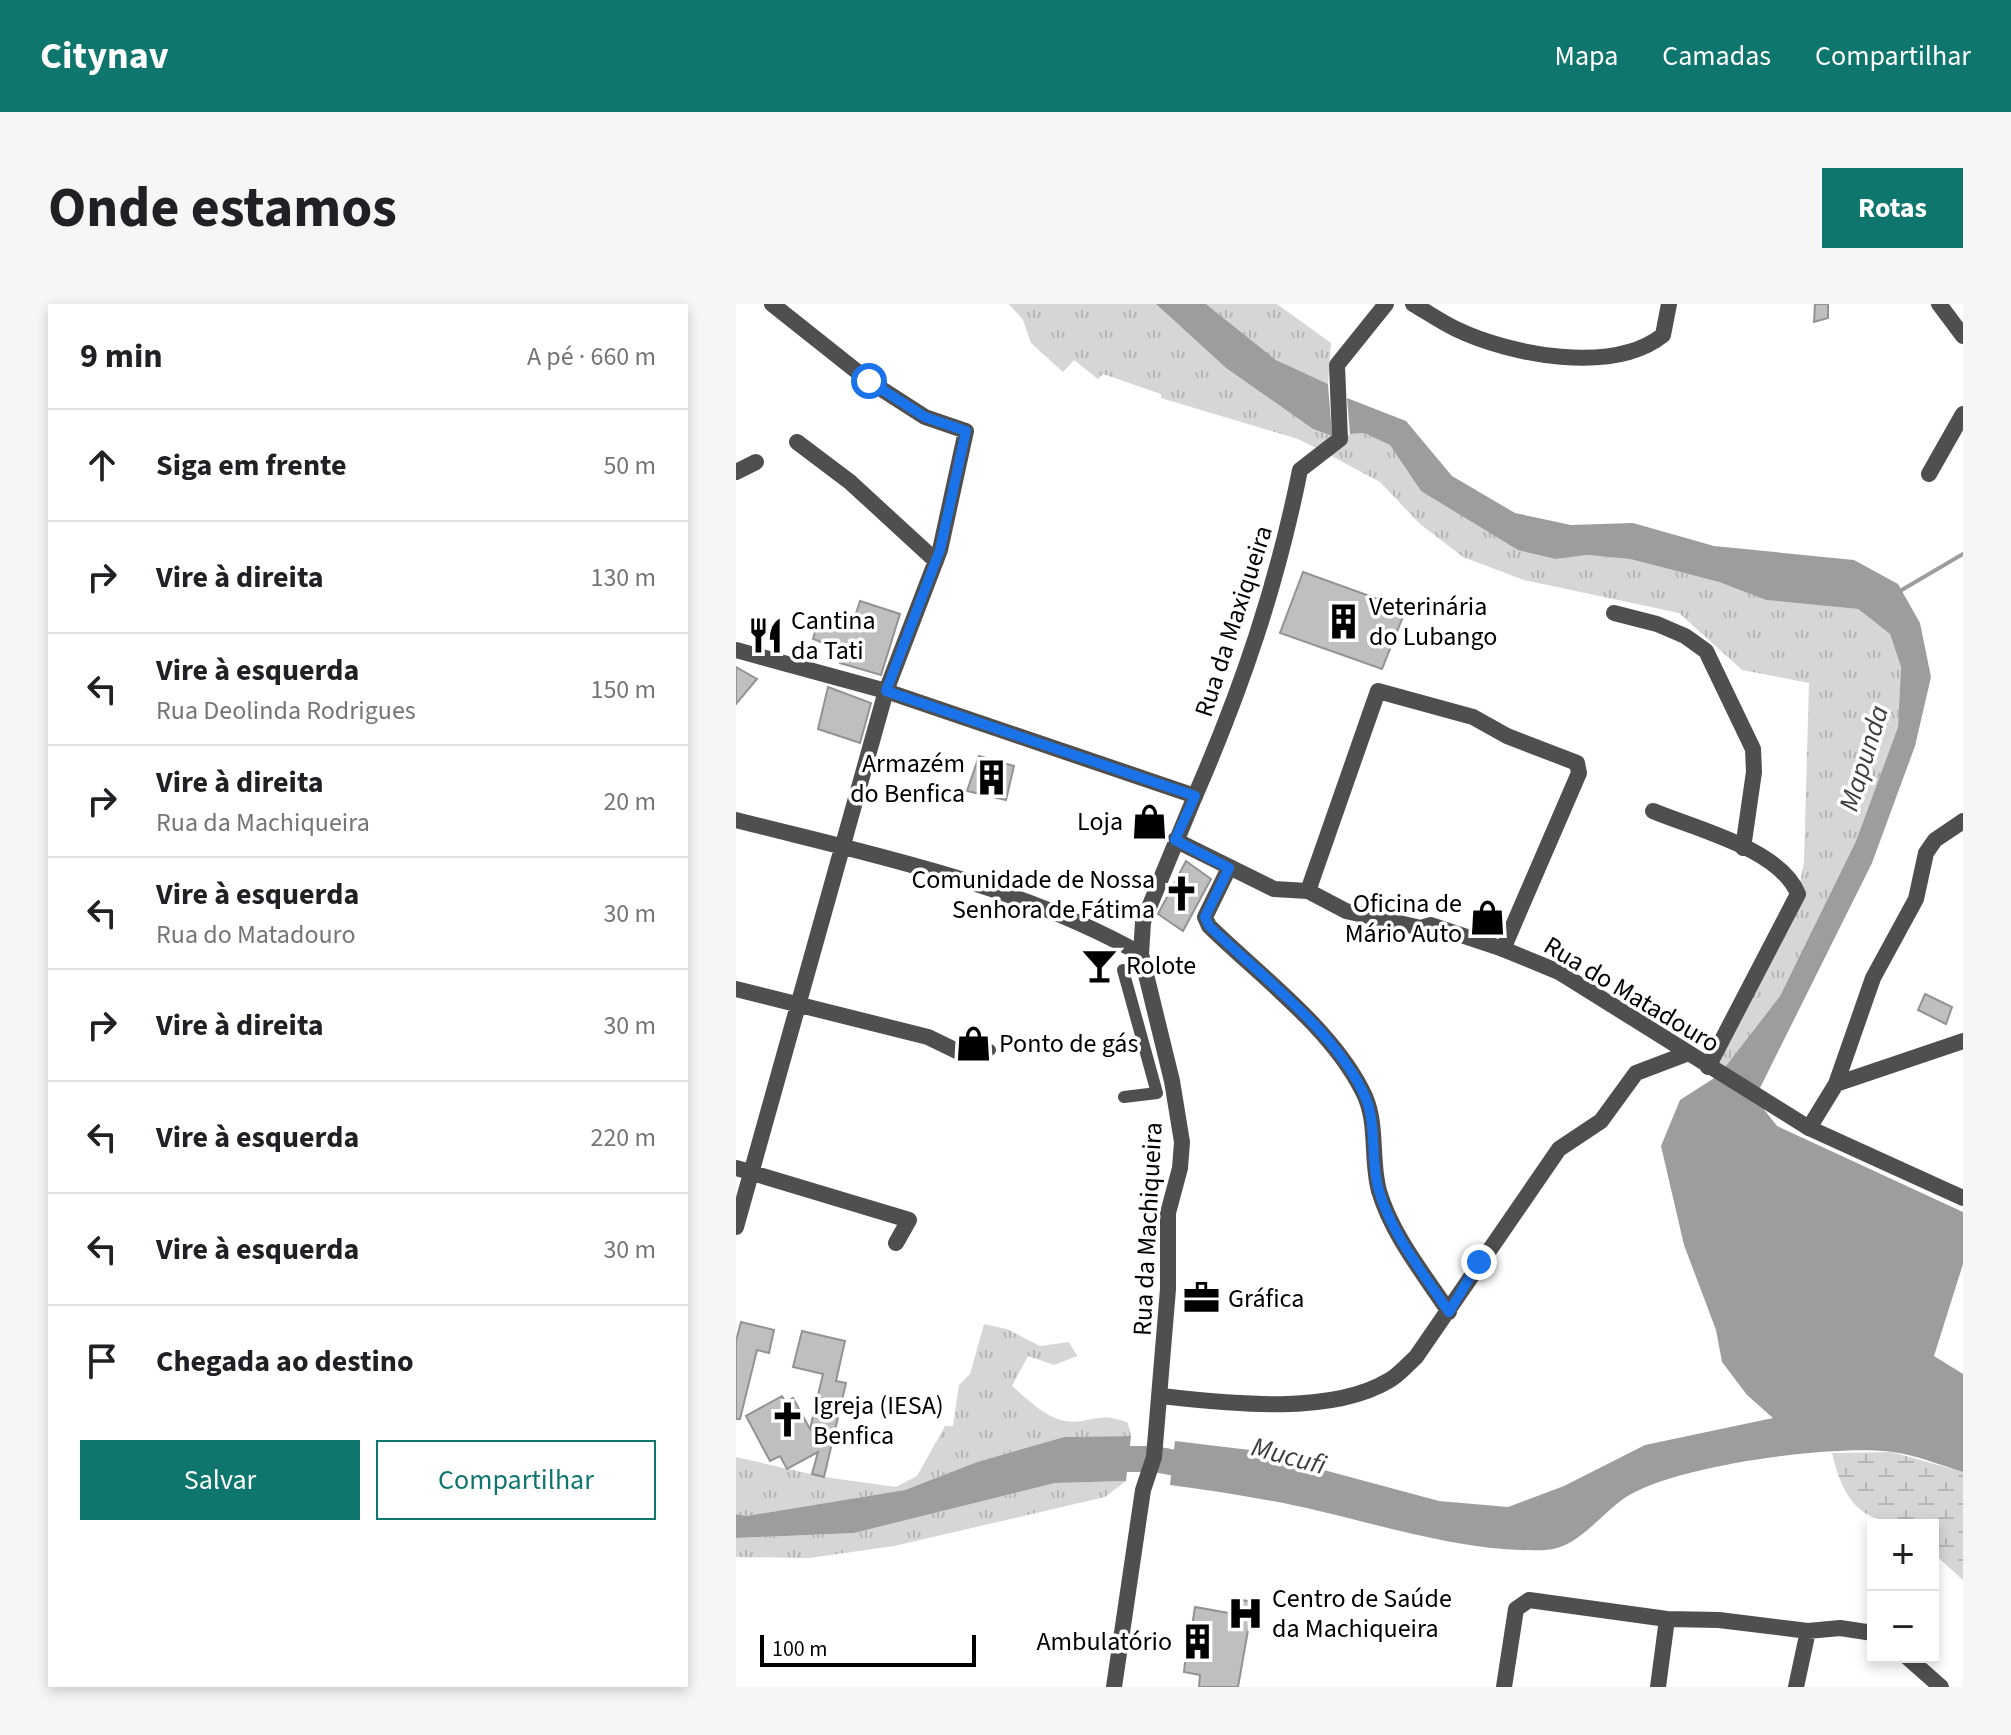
<!DOCTYPE html>
<html lang="pt">
<head>
<meta charset="utf-8">
<style>
  body { margin:0; font-family:"Source Sans 3",sans-serif; background:#f6f6f6; color:#202124 }
  .controls { position:absolute; right:24px; bottom:24px; display:grid; overflow:hidden; border-radius:0px; box-shadow:0 4px 12px #0003 }
  .controls button { width:72px; height:72px; display:grid; place-items:center; padding:0; border:0; border-bottom:2px solid #e0e0e0; background:#fff; color:#202124; font:40px sans-serif }
  .scale { position:absolute; left:24px; bottom:20px; width:216px; box-sizing:border-box; padding-left:8px; border:4px solid #000; border-top:0; font-size:22px; line-height:28px; white-space:nowrap; color:#000; -webkit-text-stroke:6px #fff; paint-order:stroke }
  .stop { position:absolute; width:24px; height:24px; margin:-18px; border:6px solid #1a73e8; border-radius:50%; background:#fff }
  .stop.end { background:#1a73e8; border-color:#fff; box-shadow:0 2px 8px #0008 }
  .list { margin:0; padding:0; list-style:none }
  h2 { display:flex; justify-content:space-between; align-items:center; height:104px; margin:0; padding:0 32px; font-size:34px }
  h2 small { font-size:26px; font-weight:400; color:#757577 }
  .list li { display:grid; grid-template-columns:52px 1fr auto; gap:24px; align-items:center; box-sizing:border-box; height:112px; padding:0 32px; border-top:2px solid #e0e0e0 }
  .list b { display:block; font-size:30px; white-space:nowrap }
  .list p { margin:0; font-size:26px; white-space:nowrap; color:#757577 }
  .list em { font-size:26px; font-style:normal; color:#757577 }
  .actions { display:flex; gap:16px; padding:24px 32px }
  .actions a { flex:1; padding:18px 0; border:2px solid #0f766e; border-radius:0px; text-align:center; font-size:28px; color:#0f766e }
  .actions .main { background:#0f766e; color:#fff }
  .icon { flex:none; width:44px; height:44px; fill:none; stroke:currentColor; stroke-width:2; stroke-linecap:round; stroke-linejoin:round }
  .map { position:relative; flex:none; width:1227px; height:1383px; overflow:hidden; border-radius:0px }
  header { display:flex; align-items:center; gap:48px; box-sizing:border-box; height:112px; padding:0 40px; background:#0f766e; color:#fff }
  header strong { font-size:38px }
  nav { display:flex; gap:44px; margin-inline-start:auto; font-size:28px }
  .intro { display:flex; align-items:center; justify-content:space-between; box-sizing:border-box; height:192px; padding:0 48px }
  h1 { margin:0; font-size:56px }
  .button { padding:20px 36px; border-radius:0px; background:#0f766e; color:#fff; font-size:28px; font-weight:700 }
  main { display:flex; gap:48px; padding:0 48px }
  aside { flex:1; background:#fff; border-radius:0px; box-shadow:0 4px 12px #0003 }
  .map>svg:first-child { display:block }
  .grass { fill:url(#grass-tufts) }
  .wetland { fill:url(#wetland-marsh) }
  .water { fill:#9d9d9d }
  .lines { fill:none; stroke-linecap:round; stroke-linejoin:round }
  .stream { stroke:#9d9d9d; stroke-width:4 }
  .river { stroke:#9d9d9d; stroke-width:26 }
  .building { fill:#bfbfbf; stroke:#939393; stroke-width:2 }
  .pedestrian { stroke:#4f4f4f; stroke-width:12 }
  .minor { stroke:#4f4f4f; stroke-width:16 }
  .tertiary { stroke:#4f4f4f; stroke-width:16 }
  .route { stroke:#1a73e8; stroke-width:10 }
  .labels { text-anchor:middle; stroke-width:7; stroke-linejoin:round; paint-order:stroke }
  .poi-label { font-size:26px; fill:#000; stroke:#fff; text-anchor:start }
  .street-label { font-size:26px; fill:#000; stroke:#fff }
  .water-label { font-size:28px; font-style:italic; fill:#3e3e3e; stroke:#fff }
</style>
</head>
<body>
<header>
<strong>Citynav</strong>
<nav><a>Mapa</a><a>Camadas</a><a>Compartilhar</a></nav>
</header>
<div class="intro"><h1>Onde estamos</h1><a class="button">Rotas</a></div>
<main>
<aside>
<h2>9 min<small>A pé · 660 m</small></h2>
<ul class="list">
<li><svg class="icon" aria-label="ahead" viewBox="0 0 24 24"><path d="M12 20V5M6 11l6-6 6 6"/></svg><div><b>Siga em frente</b></div><em>50 m</em></li>
<li><svg class="icon" aria-label="right" viewBox="0 0 24 24"><path d="M7 20v-9h11M14 6l5 5-5 5"/></svg><div><b>Vire à direita</b></div><em>130 m</em></li>
<li><svg class="icon" aria-label="left" viewBox="0 0 24 24"><path d="M17 20v-9H6M10 6l-5 5 5 5"/></svg><div><b>Vire à esquerda</b><p>Rua Deolinda Rodrigues</p></div><em>150 m</em></li>
<li><svg class="icon" aria-label="right" viewBox="0 0 24 24"><path d="M7 20v-9h11M14 6l5 5-5 5"/></svg><div><b>Vire à direita</b><p>Rua da Machiqueira</p></div><em>20 m</em></li>
<li><svg class="icon" aria-label="left" viewBox="0 0 24 24"><path d="M17 20v-9H6M10 6l-5 5 5 5"/></svg><div><b>Vire à esquerda</b><p>Rua do Matadouro</p></div><em>30 m</em></li>
<li><svg class="icon" aria-label="right" viewBox="0 0 24 24"><path d="M7 20v-9h11M14 6l5 5-5 5"/></svg><div><b>Vire à direita</b></div><em>30 m</em></li>
<li><svg class="icon" aria-label="left" viewBox="0 0 24 24"><path d="M17 20v-9H6M10 6l-5 5 5 5"/></svg><div><b>Vire à esquerda</b></div><em>220 m</em></li>
<li><svg class="icon" aria-label="left" viewBox="0 0 24 24"><path d="M17 20v-9H6M10 6l-5 5 5 5"/></svg><div><b>Vire à esquerda</b></div><em>30 m</em></li>
<li><svg class="icon" aria-label="arrive" viewBox="0 0 24 24"><path d="M6 21V4h12l-3 4 3 4H6"/></svg><div><b>Chegada ao destino</b></div></li>
</ul>
<div class="actions"><a class="main">Salvar</a><a>Compartilhar</a></div>
</aside>
<div class="map">
<svg width="1227" height="1383" viewBox="0 0 1227 1383">
  <defs>
    <pattern id="grass-tufts" width="24" height="20" patternUnits="userSpaceOnUse" patternTransform="scale(2)"><rect width="24" height="20" fill="#d6d6d6"/><path d="M3 7l-1-3M5 7V3M7 7l1-3M15 17l-1-3M17 17v-4M19 17l1-3" fill="none" stroke="#b6b6b6"/></pattern>
    <pattern id="wetland-marsh" width="20" height="14" patternUnits="userSpaceOnUse" patternTransform="scale(2)"><rect width="20" height="14" fill="#d6d6d6"/><path d="M1 5h8M5 5V1M11 12h8M15 12V8" fill="none" stroke="#b6b6b6"/></pattern>
  </defs>
  <rect width="100%" height="100%" fill="#fff"/>
  <path class="grass" d="M273,0H420L490,64L577,125L604,135L614,130L628,129L654,141L685,187L820,255L851,251L894,255L983,278L1030,296L1122,305L1154,330L1165,363L1162,423L1120,537L1044,692L983,771L972,763L1062,590L1068,558L1073,379L1006,366L943,309L788,276L727,253L684,220L644,178L590,149L562,135L425,94V90L367,70L362,75L338,56L327,68L295,39L287,16Z
    M470,0H541L595,39L592,80L540,56Z
    M248,1020L271,1025L304,1042L333,1038L341,1052L318,1061L292,1052L276,1082C290,1094 310,1114 329,1117C355,1121 362,1106 392,1119L395,1132L328,1133L241,1158L169,1186L10,1212L0,1210V1153L88,1173L160,1183L181,1172L209,1122H217L223,1081L234,1070Z
    M390,1177L369,1193L158,1242L73,1254L0,1253V1234L118,1229L319,1179Z"/>
  <path class="wetland" d="M1156,1148L1227,1168V1276L1197,1249V1221C1136,1221 1111,1213 1096,1149Z"/>
  <path class="water" d="M420,0H470L540,56L592,80L596,132L577,125L490,64Z
    M611,94L670,117L716,172L779,209L835,221L897,219L978,242L1118,256L1162,280L1184,319L1195,373L1179,442L1136,559L1019,794L1041,822L1227,908V960L1198,1052L1227,1070V1168C1204,1161 1180,1151 1157,1148C1099,1140 939,1161 890,1193C865,1209 843,1244 810,1246C734,1249 656,1224 583,1207C534,1195 484,1188 434,1181L439,1137L514,1146L703,1197L772,1203L828,1182L909,1141L1037,1114L1011,1091L986,1058L980,1026L948,941L925,842L944,796L983,771L1044,692L1120,537L1162,423L1165,363L1154,330L1122,305L1030,296L983,278L894,255L851,251L820,255L782,246L685,187L654,141L628,129L614,130Z
    M395,1132L390,1177L319,1179L118,1229L0,1234V1210L10,1212L169,1186L241,1158L328,1133Z"/>
  <g class="lines">
    <path class="stream" d="M1164,287L1227,250"/>
    <path class="river" d="M356,1155H418L472,1165"/>
  </g>
  <path class="building" d="M1079,0H1092V14L1078,18Z
    M567,268L670,305L646,365L544,329Z
    M124,297L164,310L145,371L104,359L108,347L77,335L84,311L116,322Z
    M0,363L21,375L0,400Z
    M92,383L135,399L124,439L82,425Z
    M243,452L278,462L270,496L231,487Z
    M450,557L475,575L447,627L422,610Z
    M1189,690L1216,703L1210,720L1182,706Z
    M5,1018L38,1026L33,1049L21,1046L4,1115H0V1037Z
    M66,1027L109,1037L100,1077L110,1079L88,1173L76,1170L82,1148L51,1165L44,1152L34,1157L10,1112L46,1092L50,1099L57,1094L74,1125L87,1070L57,1063Z
    M496,1294L517,1298L502,1383H463L464,1371L448,1368L452,1329H455L459,1303L493,1309Z"/>
  <g class="lines">
    <path class="pedestrian" d="M387,666L421,789L388,793
      M227,750L254,746"/>
    <path class="minor" d="M677,0C691,8 705,18 720,25C774,51 877,71 927,31L933,0
      M1203,0L1227,32
      M61,138L114,178L200,257
      M0,168L20,158
      M1193,170L1227,110
      M878,309L921,320L949,332L970,347L1017,445L1018,468L1007,544
      M459,492C506,384 541,281 564,166L604,135L601,61L650,0
      M917,507C960,525 1044,545 1062,590L972,763
      M0,516C137,551 281,580 405,650
      M493,564L469,613L473,622C523,671 594,723 626,786C643,817 634,854 643,887C656,931 688,970 713,1008
      M572,587L642,387L737,413L771,432L841,459L843,469L767,645
      M0,685L192,733L227,750
      M1100,780L1227,737
      M1073,824L1100,780L1137,674L1180,595L1190,549L1199,536L1227,517
      M0,864L173,916L160,939
      M0,923L150,387L204,246L230,127L189,113L133,77L36,0
      M425,1092C489,1099 593,1112 652,1077C662,1072 671,1061 680,1053L823,845L865,817L900,769L950,750
      M1171,1353L1205,1383
      M768,1383L780,1305L793,1296L931,1315L983,1316L1072,1327L1104,1324L1137,1329
      M922,1383L931,1315
      M1060,1383L1072,1327"/>
    <path class="tertiary" d="M0,346L150,387L459,492L407,618L405,650L436,777L446,838L444,864L432,909V985L418,1153L407,1186L378,1383
      M439,536L538,585L572,587L610,607L685,624L695,621L767,645L823,668L1073,824L1227,894"/>
  </g>
  <g class="lines">
    <path class="route" d="M133,77L189,113L230,127L204,246L150,387L459,492L439,536L493,564L469,613L473,622C524,671 594,723 626,786C643,817 633,854 643,887C656,931 688,970 713,1008L743,958"/>
  </g>
  <defs>
    <symbol id="building-bare" viewBox="-9 -9 18 18"><path d="M-4-6H4V6H1V3H-1V6H-4ZM-2.5-4.3h1.7v1.8h-1.7ZM.8-4.3h1.7v1.8H.8ZM-2.5-1h1.7V.8h-1.7ZM.8-1h1.7V.8H.8Z" fill="#000" stroke="#fff" stroke-width="2.5" paint-order="stroke"/></symbol>
    <symbol id="restaurant-bare" viewBox="-9 -9 18 18"><path d="M-5-6h1v4h1v-4h1v4h1v-4h1v5L-1.5 .5V6h-2V.5L-5-1ZM5-6V6H3V1.5H1.5Q1.5-4 5-6Z" fill="#000" stroke="#fff" stroke-width="2.5" paint-order="stroke"/></symbol>
    <symbol id="shop-bare" viewBox="-9 -9 18 18"><path d="M-5-2.5h2.3a2.7 3.5 0 0 1 5.4 0H5L5.5 6h-11ZM-1.5-2.5h3a1.5 2.3 0 0 0-3 0Z" fill="#000" stroke="#fff" stroke-width="2.5" paint-order="stroke"/></symbol>
    <symbol id="church-bare" viewBox="-9 -9 18 18"><path d="M-1.2-6h2.4v3.5h3.3v2.4h-3.3V6h-2.4V-.1h-3.3v-2.4h3.3Z" fill="#000" stroke="#fff" stroke-width="2.5" paint-order="stroke"/></symbol>
    <symbol id="bar-bare" viewBox="-9 -9 18 18"><path d="M-6-5H6L.8 .8V4.5H3.5V6h-7V4.5H-.8V.8Z" fill="#000" stroke="#fff" stroke-width="2.5" paint-order="stroke"/></symbol>
    <symbol id="office-bare" viewBox="-9 -9 18 18"><path d="M-6-3h4V-5.5h4V-3h4V5H-6ZM-1-4.5V-3h2v-1.5ZM-6 0V1H6V0Z" fill="#000" stroke="#fff" stroke-width="2.5" paint-order="stroke"/></symbol>
    <symbol id="hospital-bare" viewBox="-9 -9 18 18"><path d="M-5-5h3v3.5h4V-5h3V5h-3V1.5h-4V5h-3Z" fill="#000" stroke="#fff" stroke-width="2.5" paint-order="stroke"/></symbol>
  </defs>
  <g fill-rule="evenodd">
    <use href="#building-bare" x="582" y="292" width="51" height="51"/>
    <use href="#restaurant-bare" x="4" y="306" width="51" height="51"/>
    <use href="#building-bare" x="230" y="448" width="51" height="51"/>
    <use href="#shop-bare" x="388" y="492" width="51" height="51"/>
    <use href="#church-bare" x="420" y="564" width="51" height="51"/>
    <use href="#shop-bare" x="726" y="588" width="51" height="51"/>
    <use href="#bar-bare" x="338" y="636" width="51" height="51"/>
    <use href="#shop-bare" x="212" y="714" width="51" height="51"/>
    <use href="#office-bare" x="440" y="968" width="51" height="51"/>
    <use href="#church-bare" x="26" y="1090" width="51" height="51"/>
    <use href="#hospital-bare" x="484" y="1284" width="51" height="51"/>
    <use href="#building-bare" x="436" y="1312" width="51" height="51"/>
  </g>
  <g class="labels">
    <g class="poi-label">
      <text x="633" y="311">Veterinária<tspan x="633" dy="30">do Lubango</tspan></text>
      <text x="55" y="325">Cantina<tspan x="55" dy="30">da Tati</tspan></text>
      <text x="229" y="468" text-anchor="end">Armazém<tspan x="229" dy="30">do Benfica</tspan></text>
      <text x="387" y="526" text-anchor="end">Loja</text>
      <text x="419" y="584" text-anchor="end">Comunidade de Nossa<tspan x="419" dy="30">Senhora de Fátima</tspan></text>
      <text x="726" y="608" text-anchor="end">Oficina de<tspan x="726" dy="30">Mário Auto</tspan></text>
      <text x="390" y="670">Rolote</text>
      <text x="263" y="748">Ponto de gás</text>
      <text x="492" y="1003">Gráfica</text>
      <text x="77" y="1110">Igreja (IESA)<tspan x="77" dy="30">Benfica</tspan></text>
      <text x="536" y="1303">Centro de Saúde<tspan x="536" dy="30">da Machiqueira</tspan></text>
      <text x="436" y="1346" text-anchor="end">Ambulatório</text>
    </g>
    <g class="street-label">
      <text transform="translate(497 317) rotate(-72)" y="9">Rua da Maxiqueira</text>
      <text transform="translate(896 690) rotate(31)" y="9">Rua do Matadouro</text>
      <text transform="translate(411 925) rotate(-87)" y="9">Rua da Machiqueira</text>
    </g>
    <g class="water-label">
      <text transform="translate(1127 454) rotate(-73)" y="10">Mapunda</text>
      <text transform="translate(553 1151) rotate(15)" y="10">Mucufi</text>
    </g>
  </g>
</svg>
<div class="controls">
<button>+</button>
<button>−</button>
</div>
<div class="scale">100 m</div>
<div class="stop" style="left:133px;top:77px"></div>
<div class="stop end" style="left:743px;top:958px"></div>
</div>
</main>
</body>
</html>
